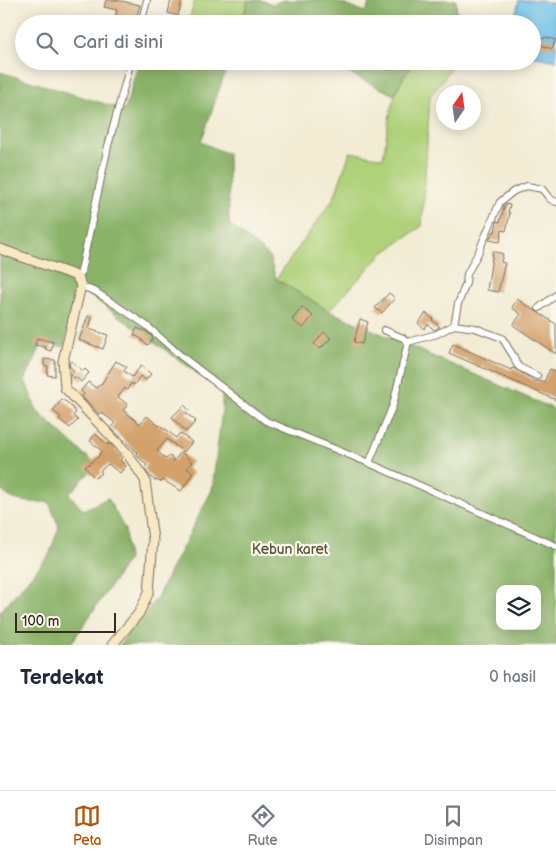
<!DOCTYPE html>
<html lang="id">
<head>
<meta charset="utf-8">
<style>
  body { margin:0; font-family:"Balsamiq Sans",sans-serif; background:#f2f2f3; color:#1f2937 }
  .controls { position:absolute; right:15px; bottom:15px; display:grid; overflow:hidden; border-radius:10px; box-shadow:0 2px 12px #0003 }
  .controls button { width:45px; height:45px; display:grid; place-items:center; padding:0; border:0; border-bottom:1px solid #e0e1e3; background:#fff; color:#1f2937; font:25px sans-serif }
  .compass { position:absolute; left:436px; top:85px; width:45px; height:45px; border-radius:50%; background:#fff; box-shadow:0 2px 12px #0003; rotate:13deg }
  .scale { position:absolute; left:15px; bottom:12px; width:101px; box-sizing:border-box; padding-left:5px; border:2px solid #3b2a1e; border-top:0; font-size:14px; line-height:18px; white-space:nowrap; color:#3b2a1e; -webkit-text-stroke:4px #fbf7ec; paint-order:stroke }
  .list { margin:0; padding:0; list-style:none }
  h2 { display:flex; justify-content:space-between; align-items:center; height:65px; margin:0; padding:0 20px; font-size:21px }
  h2 small { font-size:16px; font-weight:400; color:#747a83 }
  .icon { flex:none; width:28px; height:28px; fill:none; stroke:currentColor; stroke-width:2; stroke-linecap:round; stroke-linejoin:round }
  .map { position:relative; flex:none; width:556px; height:645px; overflow:hidden }
  .search { position:absolute; background:#fff; box-shadow:0 2px 12px #0003; left:15px; right:15px; top:15px; height:55px; display:flex; align-items:center; gap:12px; box-sizing:border-box; padding:0 18px; border-radius:28px; color:#747a83; font-size:19px }
  .sheet { height:145px; background:#fff }
  nav { display:flex; justify-content:space-around; align-items:center; box-sizing:border-box; height:70px; border-top:1px solid #e0e1e3; background:#fff; font-size:14px; color:#747a83 }
  nav a { display:grid; justify-items:center; gap:2px }
  nav .on { color:#b45309 }
  .map>svg:first-child { display:block }
  .green { fill:#aed179; stroke:#747e4c }
  .forest { fill:#8ab369; stroke:#626e44; fill-rule:evenodd }
  .water { fill:#6bbfe8; stroke:#537483 }
  .building { fill:#d3a26c }
  .lines { fill:none; stroke-linecap:round; stroke-linejoin:round }
  .minor-casing { stroke:#7b6e5e; stroke-width:8 }
  .secondary-casing { stroke:#7b6e5e; stroke-width:11 }
  .minor { stroke:#fff; stroke-width:6 }
  .secondary { stroke:#f8e8c3; stroke-width:9 }
  .labels { text-anchor:middle; stroke-width:4.5; stroke-linejoin:round; paint-order:stroke }
  .park-label { font-size:14px; fill:#585435; stroke:#fbf7ec }
</style>
</head>
<body>
<div class="map">
<svg width="556" height="645" viewBox="0 0 556 645">
  <rect width="100%" height="100%" fill="#fbf7ec"/>
  <filter id="ink" filterUnits="userSpaceOnUse"><feTurbulence type="fractalNoise" baseFrequency=".02" numOctaves="2"/><feDisplacementMap in="SourceGraphic" scale="10" xChannelSelector="R" yChannelSelector="G"/><feConvolveMatrix kernelMatrix="1 2 1 2 8 2 1 2 1" color-interpolation-filters="sRGB"/></filter>
  <filter id="wash" filterUnits="userSpaceOnUse"><feTurbulence type="fractalNoise" baseFrequency=".0096" numOctaves="4" result="noise"/><feDisplacementMap in="SourceGraphic" scale="20" xChannelSelector="R" yChannelSelector="G"/><feGaussianBlur stdDeviation="1.12" result="paint"/><feColorMatrix in="noise" values="0 0 0 0 0 0 0 0 0 0 0 0 0 0 0 0 0 1.4 0 .05"/><feComposite in="paint" operator="in"/></filter>
  <g filter="url(#wash)">
    <rect width="100%" height="100%" fill="#f2ecd4"/>
    <path class="green" d="M195,0H248L241,24H188Z
      M417,61H457L430,96L422,226L382,254L329,311L276,279L334,198L350,152L383,158C390,119 388,91 417,61Z"/>
    <path class="forest" d="M248,0H260L273,4L283,0H330L366,12L370,0H456L457,20L453,24H241Z
      M139,61H229L201,142L228,154L229,224L269,256L276,279L329,311L556,410V645H119L156,599L212,490L222,410V391L77,286L64,347L43,342L25,380L37,411L96,465L69,494L83,510L108,498L125,530L128,560L70,645H0V612L49,555L59,527L49,502C31,502 11,504 0,488V72L125,110ZM500,589H537V626H500Z
      M324,61H417L405,73L394,95Z"/>
    <path class="water" d="M519,0H542L556,5V61L532,56V24H513Z"/>
    <g id="blocks">
      <path class="building" d="M106,0H116L140,5L137,15L134,14L131,24H113L117,10L104,7Z
        M171,0H182L178,16L168,13Z
        M534,36L544,39L545,37L556,40L552,49L533,42Z
        M505,204L510,205L508,212L510,213L506,231L502,230L500,242L489,240L493,232H495L497,221L500,222Z
        M493,251L503,254L501,262L505,263L498,292L487,290Z
        M389,293L395,298L382,313L375,308Z
        M517,299L556,324V354L513,325L521,314L512,308Z
        M302,307L313,316L303,328L292,320Z
        M426,313L433,319L432,320L440,327L434,330L428,324L424,329L418,323Z
        M88,316L92,318L89,329L108,335L103,349L79,340Z
        M360,319L368,322L362,344L354,342Z
        M137,328L147,332L153,338L148,345L142,341V339L134,335Z
        M324,332L331,338L320,349L314,344Z
        M37,338L53,342L51,351L45,349L46,347L35,345Z
        M453,344L511,370L512,368L515,369L535,381L544,382L550,369L556,372V400L449,353Z
        M44,359L55,360V376L47,375L48,366H44Z
        M71,361L83,371L85,369L89,373L81,382L76,377L74,378L70,375L74,371L70,367L69,363Z
        M116,361L127,367L124,371L132,377L141,366L151,374L146,380L140,376L134,385L131,383L127,390L125,388L118,397L128,405L123,410L140,424L147,416L159,426L160,425L165,430L166,429L176,438L180,433L192,442L184,452L167,439L157,451L166,459L170,456L174,461L181,452L192,462L187,468L193,473L181,491L163,480L162,482L154,480L149,475L144,468L147,465L136,455L138,453L111,428L115,423L101,412L99,414L82,397L84,394L81,391L88,382L96,388L102,383Z
        M62,399L69,404L76,412L73,416L78,420L70,428L59,419L61,417L53,411Z
        M184,405L189,410L186,413L196,421L186,432L172,417Z
        M95,434L108,445L109,443L122,458L120,460L126,466L120,473L108,464L100,471L102,473L95,478L85,467L100,455L99,454L102,451L90,441Z"/>
    </g>
  </g>
  <g filter="url(#ink)">
    <use href="#blocks" fill-opacity="0" stroke="#7b6e5e" stroke-width="1"/>
    <g class="lines">
      <defs>
        <path id="minor" d="M141,24L147,0
          M79,280L108,146L131,61
          M81,286L96,292L146,325L181,356L266,421L369,463L556,546
          M539,308L556,295
          M454,325L458,304L466,283L467,274L478,253L500,202L514,191L527,186L542,189L550,199L556,202
          M384,330L403,338L408,342L437,334L454,325L475,328L502,338L514,357L516,363L519,367L537,376
          M369,463L393,405L408,342"/>
        <path id="secondary" d="M0,249L74,275L79,280L81,286L63,361L65,388L127,453L145,480L153,540L149,592L139,613L112,645"/>
      </defs>
      <use href="#minor" class="minor-casing"/>
      <use href="#secondary" class="secondary-casing"/>
      <use href="#minor" class="minor"/>
      <use href="#secondary" class="secondary"/>
    </g>
  </g>
  <g class="labels">
    <g class="park-label">
      <text x="290" y="554">Kebun karet</text>
    </g>
  </g>
</svg>
<div class="controls">
<button><svg class="icon" aria-label="layers" viewBox="0 0 24 24"><path d="M12 4l9 5-9 5-9-5zM3 14l9 5 9-5"/></svg></button>
</div>
<svg class="compass" viewBox="-18 -18 36 36"><path d="M0-13l5 13h-10z" fill="#e53935"/><path d="M0 13l5-13h-10z" fill="#747a83"/></svg>
<div class="scale">100 m</div>
<div class="search"><svg class="icon" aria-label="search" viewBox="0 0 24 24"><circle cx="10" cy="10" r="6"/><path d="M15 15l6 6"/></svg>Cari di sini</div>
</div>
<section class="sheet">
<h2>Terdekat<small>0 hasil</small></h2>
<ul class="list">
</ul>
</section>
<nav>
<a class="on"><svg class="icon" aria-label="map" viewBox="0 0 24 24"><path d="M3 6l6-2 6 2 6-2v14l-6 2-6-2-6 2zM9 4v14M15 6v14"/></svg>Peta</a>
<a><svg class="icon" aria-label="directions" viewBox="0 0 24 24"><path d="M12 3l9 9-9 9-9-9zM9 14v-3h6M13 9l2 2-2 2"/></svg>Rute</a>
<a><svg class="icon" aria-label="saved" viewBox="0 0 24 24"><path d="M7 4h10v16l-5-4-5 4z"/></svg>Disimpan</a>
</nav>
</body>
</html>
